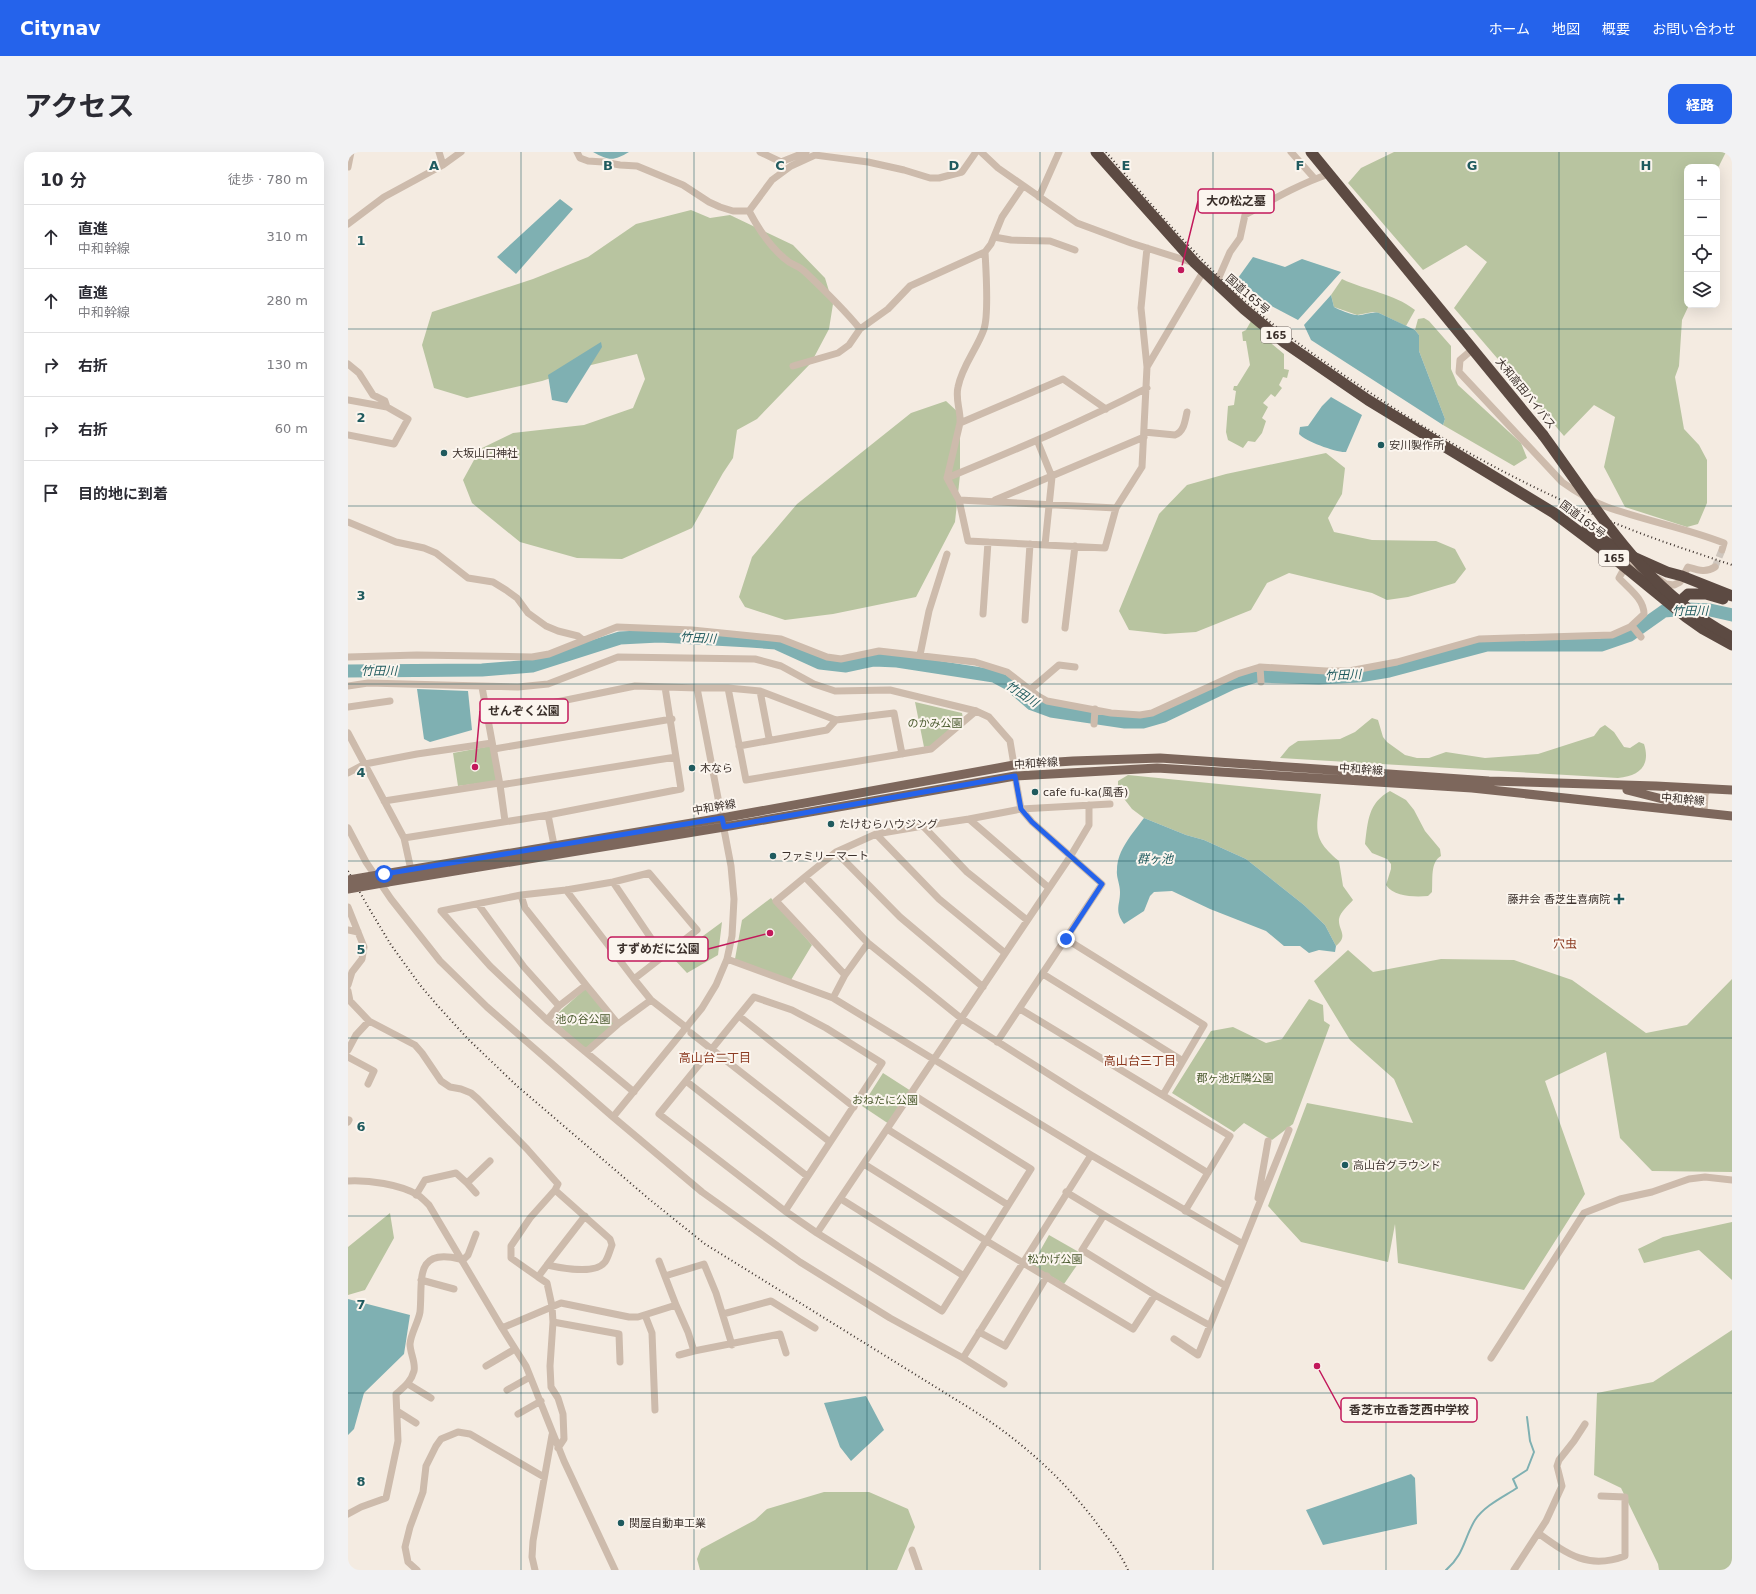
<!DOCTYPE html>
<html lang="ja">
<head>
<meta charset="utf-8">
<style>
  body { margin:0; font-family:"DejaVu Sans","Noto Sans JP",sans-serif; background:#f2f2f3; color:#2b2b33 }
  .controls { position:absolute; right:12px; top:12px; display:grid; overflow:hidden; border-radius:8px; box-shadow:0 4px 16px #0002 }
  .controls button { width:36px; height:36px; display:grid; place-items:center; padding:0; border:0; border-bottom:1px solid #e1e1e2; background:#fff; color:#2b2b33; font:20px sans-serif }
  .stop { position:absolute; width:12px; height:12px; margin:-9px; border:3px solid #2563eb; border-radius:50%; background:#fff }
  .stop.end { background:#2563eb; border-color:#fff; box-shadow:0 1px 4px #0008 }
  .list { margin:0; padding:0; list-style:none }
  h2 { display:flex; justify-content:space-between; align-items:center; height:52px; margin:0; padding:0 16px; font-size:17px }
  h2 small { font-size:13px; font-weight:400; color:#7c7c81 }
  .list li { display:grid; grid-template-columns:26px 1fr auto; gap:12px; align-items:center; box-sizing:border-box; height:64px; padding:0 16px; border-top:1px solid #e1e1e2 }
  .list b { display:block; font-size:15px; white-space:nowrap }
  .list p { margin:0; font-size:13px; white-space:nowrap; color:#7c7c81 }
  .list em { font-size:13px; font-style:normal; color:#7c7c81 }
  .icon { flex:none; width:22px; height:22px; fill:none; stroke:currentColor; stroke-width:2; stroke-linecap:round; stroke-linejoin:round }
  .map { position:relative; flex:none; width:1384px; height:1418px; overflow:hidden; border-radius:12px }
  header { display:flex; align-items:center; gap:24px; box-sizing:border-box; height:56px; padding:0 20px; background:#2563eb; color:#fff }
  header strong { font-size:19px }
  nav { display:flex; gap:22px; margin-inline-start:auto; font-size:14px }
  .intro { display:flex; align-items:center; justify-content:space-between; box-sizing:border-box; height:96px; padding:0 24px }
  h1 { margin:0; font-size:28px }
  .button { padding:10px 18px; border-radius:12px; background:#2563eb; color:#fff; font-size:14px; font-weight:700 }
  main { display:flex; gap:24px; padding:0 24px }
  aside { flex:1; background:#fff; border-radius:12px; box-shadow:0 4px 16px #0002 }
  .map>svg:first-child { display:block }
  .green { fill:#b8c4a0 }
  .water { fill:#7fb0b2 }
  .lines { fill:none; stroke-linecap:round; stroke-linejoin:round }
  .stream { stroke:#7fb0b2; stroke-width:2 }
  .river { stroke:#7fb0b2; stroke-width:13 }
  .minor-tunnel { stroke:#cfc6bd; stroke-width:7; stroke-dasharray:7 3.5; stroke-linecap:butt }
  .minor { stroke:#cdbbac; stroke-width:7 }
  .major { stroke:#7d675c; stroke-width:9 }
  .highway { stroke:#5c4a42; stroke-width:11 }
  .rail { stroke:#3b302b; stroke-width:2; stroke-dasharray:1 3; stroke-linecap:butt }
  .major-bridge { stroke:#7d675c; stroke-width:9 }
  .highway-bridge { stroke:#5c4a42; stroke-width:11 }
  .route { stroke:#2563eb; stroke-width:5 }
  .grid { fill:none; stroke:#1f5a5e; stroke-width:1; stroke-opacity:0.55 }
  .poi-dot { fill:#1f5a5e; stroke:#fbf5ee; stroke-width:1.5 }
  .labels { text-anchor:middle; stroke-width:4; stroke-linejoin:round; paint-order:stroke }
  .shield { fill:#fbf5ee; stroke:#756b66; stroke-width:1 }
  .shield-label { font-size:10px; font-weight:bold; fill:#3b302b }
  .street-label { font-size:11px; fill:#3b302b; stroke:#fbf5ee }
  .poi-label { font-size:11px; fill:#3b302b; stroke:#fbf5ee; text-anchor:start }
  .park-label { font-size:11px; fill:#4a5a2e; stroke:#fbf5ee }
  .water-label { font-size:12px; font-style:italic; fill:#1f5a5e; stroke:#fbf5ee }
  .neighbourhood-label { font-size:12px; fill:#8c3b22; stroke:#fbf5ee }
  .grid-label { font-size:13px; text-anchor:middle; font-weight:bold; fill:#1f5a5e; stroke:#fbf5ee; stroke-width:4; stroke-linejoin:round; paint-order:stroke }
  .leader { fill:none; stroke:#c2185b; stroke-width:1.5 }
  .callout-dot { fill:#c2185b; stroke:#fbf5ee; stroke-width:1.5 }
  .callout { fill:#fbf5ee; stroke:#c2185b; stroke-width:1.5 }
  .callout-label { font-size:12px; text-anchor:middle; font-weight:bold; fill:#3b302b }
</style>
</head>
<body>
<header>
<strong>Citynav</strong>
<nav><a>ホーム</a><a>地図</a><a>概要</a><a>お問い合わせ</a></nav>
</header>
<div class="intro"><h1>アクセス</h1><a class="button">経路</a></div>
<main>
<aside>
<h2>10 分<small>徒歩 · 780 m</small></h2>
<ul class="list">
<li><svg class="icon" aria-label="ahead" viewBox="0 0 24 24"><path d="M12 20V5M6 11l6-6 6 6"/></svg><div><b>直進</b><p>中和幹線</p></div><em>310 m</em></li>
<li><svg class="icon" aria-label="ahead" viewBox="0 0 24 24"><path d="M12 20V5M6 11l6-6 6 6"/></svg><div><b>直進</b><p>中和幹線</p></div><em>280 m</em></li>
<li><svg class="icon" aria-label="right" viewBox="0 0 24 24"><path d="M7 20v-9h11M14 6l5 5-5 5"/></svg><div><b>右折</b></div><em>130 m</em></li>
<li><svg class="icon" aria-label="right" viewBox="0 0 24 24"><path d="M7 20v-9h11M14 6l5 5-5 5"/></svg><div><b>右折</b></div><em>60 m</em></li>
<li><svg class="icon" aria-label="arrive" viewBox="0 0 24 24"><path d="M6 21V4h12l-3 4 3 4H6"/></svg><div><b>目的地に到着</b></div></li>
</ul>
</aside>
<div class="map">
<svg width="1384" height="1418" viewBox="0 0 1384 1418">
  <rect width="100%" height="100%" fill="#f4ebe1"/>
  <path class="green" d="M1046,0H1378L1369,18V15H1339V153H1341L1334,168L1331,214L1327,225L1336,277L1351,293L1359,308V351L1350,372L1339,375L1277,355L1256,315L1267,265L1246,253L1216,284L1106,156L1139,110L1118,93L1075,118L1000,31L1013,16Z
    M343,58L362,66L382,63L445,93L477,126L485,152L481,177L463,211L409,267L389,278L385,306L375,321L344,376L274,407L229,406L172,390L124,351L115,328L132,297L165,281L236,273L285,256L297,227L289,202L239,214L194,229L119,246L86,236L74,193L84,160L185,127L240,105L288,72Z
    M994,127C1019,139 1045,141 1067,158L1058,174L1031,161L1025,160L1009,163L986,155L983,143Z
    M1076,166L1081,169L1103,194V217L1110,233L1173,291L1179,306L1166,314L1095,273L1097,267L1071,199V183L1067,178L1070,167Z
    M903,169L918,182L924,192L936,202V217L941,218L939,226L935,225L931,233L934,236L927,245L923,242L915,251L920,255L914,266L918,269L914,281L907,290L900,289L895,296L880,288L878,280L880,254L886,253L888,239L885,238L886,234H889L902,213L898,189H895L894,180L898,178Z
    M598,249L612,262V323L607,370L568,445L485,462L437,468L397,455L391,445L404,405L449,352L563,261Z
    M978,301L997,316L994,342L980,366L986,380L1024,388L1088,389L1107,397L1118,417L1107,431L1060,445L1039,448L1024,441L941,421L919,431L903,458L848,480L817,482L781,478L771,459L811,362L839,333L878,322Z
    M567,550L614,561L615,567L583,594L576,595Z
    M1024,566L1030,568L1035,585L1039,590L1057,603L1069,606H1081L1098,600L1137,606L1190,602L1246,584L1252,576L1257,573L1266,580L1276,595L1282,596L1291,590L1296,592C1303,614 1291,624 1270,626L932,606L941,595L950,589L992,587L1007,580Z
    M143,594L149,629L110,634L105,601Z
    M780,623L973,642C969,675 962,686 991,709L995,734L1005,748C1001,753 992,760 991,767C990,779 1001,783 988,794L977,773L956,753L898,707L856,688L838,683L796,666L784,657L770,639V629Z
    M1042,639L1058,648L1066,658L1077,679L1092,697L1093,704C1082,710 1085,728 1084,740L1080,744C1067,745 1046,745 1038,733L1043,717V712L1039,707L1024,701L1017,692C1020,669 1020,651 1042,639Z
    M423,746L464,793L443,828L387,807L394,768Z
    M374,770L370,803L339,821L325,806Z
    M1000,798L1025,820L1093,807L1166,808L1224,828L1298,881L1339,873L1384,827V1020L1304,1019L1272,986L1258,900L1197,929L1237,1042L1176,1138L1050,1111L1047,1072L1040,1110L953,1090L920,1054L959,951L1065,971L1046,927L1002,888L966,829Z
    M238,836L267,872L238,898L207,870V864Z
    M961,847L975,853L976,869L982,873L945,972L924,988L896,971L886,980L824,941L863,879L885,875L918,891L934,887Z
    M535,921L563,939L541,972L514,954Z
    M42,1061L46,1086L17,1138L0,1143V1095Z
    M1384,1070V1128L1351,1098L1296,1111L1290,1097L1315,1085Z
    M701,1083L736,1103L716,1132L684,1113Z
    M1384,1178V1418H1311L1310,1412L1273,1336L1246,1323L1249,1241L1305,1230Z
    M476,1340H521L560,1357L567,1375L549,1418H352L349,1407L353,1397L407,1368L419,1357Z"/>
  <path class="water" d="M245,0H281C266,9 261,9 245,0Z
    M212,47L225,57L168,122L149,105Z
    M905,105L937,115L954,107L993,120L950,168L918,151L890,126Z
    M983,143L986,155C992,158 1001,162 1008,163C1016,164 1023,159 1031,161L1067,178L1071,183V199L1097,267L1095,273L963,188L956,173Z
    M253,190L254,195L219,251L204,248L200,223Z
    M983,245L1014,263L998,300C989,301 957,289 951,282L952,275L960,274L974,254Z
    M69,537L120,539L124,578L82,590L76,587Z
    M796,666L838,683L856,688L898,707L956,753L977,773L988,794L987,800L971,798L961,801L952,794H936L918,779L862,757L824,739L806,740L802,744L796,759L776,772C766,758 772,754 772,740C772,732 768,725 769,718C769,698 785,681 796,666Z
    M0,1147L62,1163L56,1202L16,1241L6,1277L0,1283Z
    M518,1244L536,1278L503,1309L492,1295L476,1251Z
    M1063,1322L1067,1326L1069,1372L975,1393L958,1358Z"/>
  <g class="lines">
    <path class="stream" d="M1098,1418C1116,1403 1116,1386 1127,1368C1136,1354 1155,1345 1169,1336L1165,1327L1179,1318L1186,1300L1182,1289L1179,1265"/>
    <path class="river" d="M0,519L134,518L184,514L272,486L311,484L402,489L428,491L472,511L498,514L526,508L549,509L646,524L661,532L684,552L703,559L777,570H795L816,564L885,531L908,524L971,526L1011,524L1041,519L1139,493H1253L1282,483L1316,459L1339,457L1362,458L1384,463"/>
    <path class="minor-tunnel" d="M1367,415L1374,398"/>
    <path class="minor" d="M229,0L232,6L240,9L255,10L272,13L289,14L335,33L361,50L372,55L385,59H401L424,28L443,14L467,3L520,10L556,18L582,26H591L614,20L628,0
      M412,0L433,10L458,0
      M633,0L650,16L729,71L783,91L846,111
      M943,0L967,27
      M95,13L113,0
      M0,15L3,0
      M691,45L711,0
      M401,59C411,78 423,97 441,110C446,113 452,115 456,119C476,138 495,156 512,177
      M0,72L36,45L95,13L91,0
      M646,85L663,88L702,89L727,98
      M799,96L793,156L799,215L855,120
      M868,132L882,100L892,86L897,63C924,48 951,32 981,22
      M1125,197L1112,208L1111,220L1214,330C1228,340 1243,349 1259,355C1298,369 1338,376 1376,391L1374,398
      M0,212L11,221L25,243L37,249L39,255
      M445,214L490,201L501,193L512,177L540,157L562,134L637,100L643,92L654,65L675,34
      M0,248L39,255L60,267L46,292L0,283
      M758,257L715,227L612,271L599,326L611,348L620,389L757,396L768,356L794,315L799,215
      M612,271C613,259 607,248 610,235C614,214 629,197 636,177C641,162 638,117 637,100
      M796,280L827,283C836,280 837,269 839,260
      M689,288L704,325L697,393
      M599,326C667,298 734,270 799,236
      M611,348L768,356
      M647,348L796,285
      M0,370L48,390L76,396L88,401L120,426L145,430L158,438L169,446L180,461L198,474L210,479L230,484L235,488
      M1311,427L1318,432L1326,433L1332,430L1340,415C1350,418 1358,421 1367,415
      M635,462L640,390
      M677,468L682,392
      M1284,474L1293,485
      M717,476L727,394
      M572,503L581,459L599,402
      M0,505L69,503L184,505L201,502L269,475L344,478L433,487L479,505L493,507L531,499L627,510L659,520L690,544L699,549L763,561L792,563L804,561L889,522L912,515L978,519H1001L1049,510L1131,487L1264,483L1282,475L1296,462C1296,447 1281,437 1271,426L1277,415L1283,412L1292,416
      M912,515L913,530
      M0,534L20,531L170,535L200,532L270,505L407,507L433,514L466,532L487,539L542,538L628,559L641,565L662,589L666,613
      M134,535L152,633L157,669
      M380,536L412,539L488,568L546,561L554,602
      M683,537L711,513L727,515
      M412,539L421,586
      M0,555L42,549
      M628,559L583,597L398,628L380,536H349L383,714L386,747L384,784L379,807L368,833L354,856L265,965L354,1040L452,1110L542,1166L615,1206L656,1232
      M140,564L287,534L349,536
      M746,572L747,557
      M0,581L56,686L63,718
      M391,594L479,578L488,568
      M146,597L324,567
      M0,621L17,612L69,602L144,591
      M152,633L328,605
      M36,649L151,631
      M1356,660L1357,642L1360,637
      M200,663L206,693
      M621,667L673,657L762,652
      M575,674L528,682L591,747L657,801
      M0,676L18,710L43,747L92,809L139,855L265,965
      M528,682L488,700L552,765L635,835
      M56,686L200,663L333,637L317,535
      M488,700L457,725L520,791L614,867L729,940L860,1021
      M457,725L428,749L497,823L520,791
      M265,730L315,804
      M218,738L286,827
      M173,743L177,756L238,833
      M130,752L176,815L211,854
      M0,755L16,795L14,807L4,820L0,833
      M679,768L619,720L575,674L621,667L701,736
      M0,778L10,780
      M718,787L856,873L815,943
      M379,807L485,846L743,1003L895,1092L850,1203L826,1187
      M695,822L835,909
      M0,839L2,849L21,869
      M406,845L444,858L478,876L534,911L437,1059L311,962Z
      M485,846L497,823
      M303,848L339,876
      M672,857L882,984L837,1059
      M391,864L506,955
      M199,868L211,854L238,833L270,872
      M343,881L482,990
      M649,890L754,732L684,670L673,657L667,624
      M0,898L8,883L21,869L67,893L74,901L93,929L102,935L113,937L123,941L130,947L179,997L210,1032L207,1038
      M238,900L270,872L303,848L286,827L349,778L301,721L265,730L218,738L173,743L93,759L142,814L199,868L286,940
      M0,905L26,919L20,932
      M338,929L459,1024
      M0,970L1,968
      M539,977L660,1053
      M516,1012L637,1088L785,1177L807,1143
      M0,1029C21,1028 51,1032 70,1043C74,1046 78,1050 81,1053L154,1176L213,1151L281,1165H290L328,1153L340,1180L346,1199L432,1182L438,1201
      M119,1031L128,1041
      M207,1038L262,1087L264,1093C262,1098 260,1106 257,1110C247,1123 213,1116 199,1113L190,1125L163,1106V1094L182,1066Z
      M718,1040L756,1063
      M68,1043L77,1028L108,1021L119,1031L142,1009
      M910,1046L920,989
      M493,1047L616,1124
      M437,1059L469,1081L722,705L741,673V653
      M469,1081L594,1159L683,1017L564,942
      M895,1092L941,978
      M114,1109L120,1103L128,1082
      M311,1109L328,1153
      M199,1113L237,1064
      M317,1124L356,1112L368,1141L384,1193
      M190,1125L199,1131L204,1154L205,1170L271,1182L272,1210
      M73,1128L106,1137
      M375,1162L423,1149L467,1176
      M297,1163L304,1181L307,1258
      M205,1170L202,1214L203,1235L210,1246L215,1262L216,1287L210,1296
      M861,1173L807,1143L734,1098L756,1063L878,1134
      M154,1176L178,1214L216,1309L267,1418
      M631,1180L657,1194L699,1124
      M331,1203L346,1199
      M615,1206L743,1003
      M1143,1206L1236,1061L1272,1047L1304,1040L1341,1027L1357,1025L1384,1028
      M138,1214L167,1197
      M60,1232L83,1246
      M159,1238L182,1225
      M49,1259L68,1271
      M170,1262L193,1249
      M0,1362L13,1355L38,1346L50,1289L48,1242C56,1235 63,1230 66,1219C68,1211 62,1201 62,1192C63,1181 70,1171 72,1160C75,1130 65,1095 112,1107
      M1190,1381C1219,1402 1240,1418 1277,1404V1345L1253,1344
      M564,1398L571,1418
      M69,1418L60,1410L57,1395L62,1375L75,1340L78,1314L88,1294L93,1287L110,1280L122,1282L196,1325
      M187,1418L184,1405L185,1389L204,1283
      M1166,1418L1198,1369L1214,1334L1209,1314L1211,1308L1226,1289L1237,1272"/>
    <path class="major" d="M1279,638L1342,654
      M36,722L374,666L666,613L725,609L812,606L1141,629L1308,634L1384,638
      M40,730L376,675L667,624L809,616L1124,636L1384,664"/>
    <path class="highway" d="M748,0L847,111L896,157L937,191L1020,248L1206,361L1267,407L1338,465L1355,477L1384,493
      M963,0L1195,283
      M1239,377L1272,399L1292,408L1319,420L1334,424L1384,444
      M1334,458C1330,451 1335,446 1340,442H1358L1375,447"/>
    <path class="rail" d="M758,0C794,42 831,85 871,125C910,164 957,197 1003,228C1090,287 1182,338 1279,376C1314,390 1349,401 1384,413
      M0,719L19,753L43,793L72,833L89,853L120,887L168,933L301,1047L357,1092L623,1257C674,1289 718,1329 753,1377C763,1390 774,1404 780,1418"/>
    <path class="major-bridge" d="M0,728L36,722
      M0,737L40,730"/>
    <path class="highway-bridge" d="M1195,283C1253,362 1294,437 1384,485"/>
  </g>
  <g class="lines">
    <path class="route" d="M36,722L374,666L376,675L667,624L673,657L684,670L754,732L718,787"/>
  </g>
  <path class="grid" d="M173,0V1418M346,0V1418M519,0V1418M692,0V1418M865,0V1418M1038,0V1418M1211,0V1418M0,177H1384M0,354H1384M0,532H1384M0,709H1384M0,886H1384M0,1064H1384M0,1241H1384"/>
  <g class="poi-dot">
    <circle cx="1033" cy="293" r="4"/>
    <circle cx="96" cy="301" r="4"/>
    <circle cx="344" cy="616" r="4"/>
    <circle cx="687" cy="640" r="4"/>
    <circle cx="483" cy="672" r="4"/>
    <circle cx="425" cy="704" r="4"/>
    <path d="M1269 741h4v4h4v4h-4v4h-4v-4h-4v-4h4z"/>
    <circle cx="997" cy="1013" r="4"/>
    <circle cx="273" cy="1371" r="4"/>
  </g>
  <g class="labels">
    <g class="shield">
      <rect x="913" y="175" width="30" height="16" rx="3"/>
      <rect x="1251" y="398" width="30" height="16" rx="3"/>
    </g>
    <g class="shield-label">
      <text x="928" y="187">165</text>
      <text x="1266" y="410">165</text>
    </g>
    <g class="street-label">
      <text transform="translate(900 142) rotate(41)" y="4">国道165号</text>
      <text transform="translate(1178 241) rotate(51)" y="4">大和高田バイパス</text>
      <text transform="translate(1235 367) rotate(37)" y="4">国道165号</text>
      <text transform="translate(688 611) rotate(-4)" y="4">中和幹線</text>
      <text transform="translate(1013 617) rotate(4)" y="4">中和幹線</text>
      <text transform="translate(1335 647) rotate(5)" y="4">中和幹線</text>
      <text transform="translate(366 655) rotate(-10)" y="4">中和幹線</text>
    </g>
    <g class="poi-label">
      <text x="1041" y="297">安川製作所</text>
      <text x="104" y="305">大坂山口神社</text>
      <text x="352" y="620">木なら</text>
      <text x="695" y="644">cafe fu-ka(風香)</text>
      <text x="491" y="676">たけむらハウジング</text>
      <text x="433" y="708">ファミリーマート</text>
      <text x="1262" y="751" text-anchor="end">藤井会 香芝生喜病院</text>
      <text x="1005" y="1017">高山台グラウンド</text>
      <text x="281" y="1375">関屋自動車工業</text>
    </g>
    <g class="park-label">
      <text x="587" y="575">のかみ公園</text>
      <text x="235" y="871">池の谷公園</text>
      <text x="887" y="930">郡ヶ池近隣公園</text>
      <text x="537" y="952">おねたに公園</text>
      <text x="707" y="1111">松かげ公園</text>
    </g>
    <g class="water-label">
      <text x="1342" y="463">竹田川</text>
      <text transform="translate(350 486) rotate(3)" y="4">竹田川</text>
      <text x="31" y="523">竹田川</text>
      <text transform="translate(995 523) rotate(-2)" y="4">竹田川</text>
      <text transform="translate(674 542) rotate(34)" y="4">竹田川</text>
      <text x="807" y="711">群ヶ池</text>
    </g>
    <g class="neighbourhood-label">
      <text x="1217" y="796">穴虫</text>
      <text x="367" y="910">高山台二丁目</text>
      <text x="792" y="913">高山台三丁目</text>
    </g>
  </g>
  <g class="grid-label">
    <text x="86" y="18">A</text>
    <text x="260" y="18">B</text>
    <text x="432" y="18">C</text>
    <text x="606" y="18">D</text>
    <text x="778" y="18">E</text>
    <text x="952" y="18">F</text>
    <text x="1124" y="18">G</text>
    <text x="1298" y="18">H</text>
    <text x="13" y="93">1</text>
    <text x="13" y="270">2</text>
    <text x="13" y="448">3</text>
    <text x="13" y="625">4</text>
    <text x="13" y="802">5</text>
    <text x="13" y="979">6</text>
    <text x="13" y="1157">7</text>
    <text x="13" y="1334">8</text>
  </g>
  <path class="leader" d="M833 118L850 49M127 615L132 559M422 781L360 797M969 1214L993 1258"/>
  <g class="callout-dot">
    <circle cx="833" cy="118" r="4"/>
    <circle cx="127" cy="615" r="4"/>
    <circle cx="422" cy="781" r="4"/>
    <circle cx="969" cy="1214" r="4"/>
  </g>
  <g class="callout">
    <rect x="850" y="37" width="76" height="24" rx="4"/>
    <rect x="132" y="547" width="88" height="24" rx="4"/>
    <rect x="260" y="785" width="100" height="24" rx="4"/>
    <rect x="993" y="1246" width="136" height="24" rx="4"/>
  </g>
  <g class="callout-label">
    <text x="888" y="53">大の松之墓</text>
    <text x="176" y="563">せんぞく公園</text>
    <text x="310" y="801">すずめだに公園</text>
    <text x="1061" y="1262">香芝市立香芝西中学校</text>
  </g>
</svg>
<div class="controls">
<button>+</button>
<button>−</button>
<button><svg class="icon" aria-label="locate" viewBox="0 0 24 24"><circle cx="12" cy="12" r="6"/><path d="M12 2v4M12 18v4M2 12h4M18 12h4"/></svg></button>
<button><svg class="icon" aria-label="layers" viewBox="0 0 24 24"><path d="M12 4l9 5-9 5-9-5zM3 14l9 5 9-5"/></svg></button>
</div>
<div class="stop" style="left:36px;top:722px"></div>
<div class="stop end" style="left:718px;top:787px"></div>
</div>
</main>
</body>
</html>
